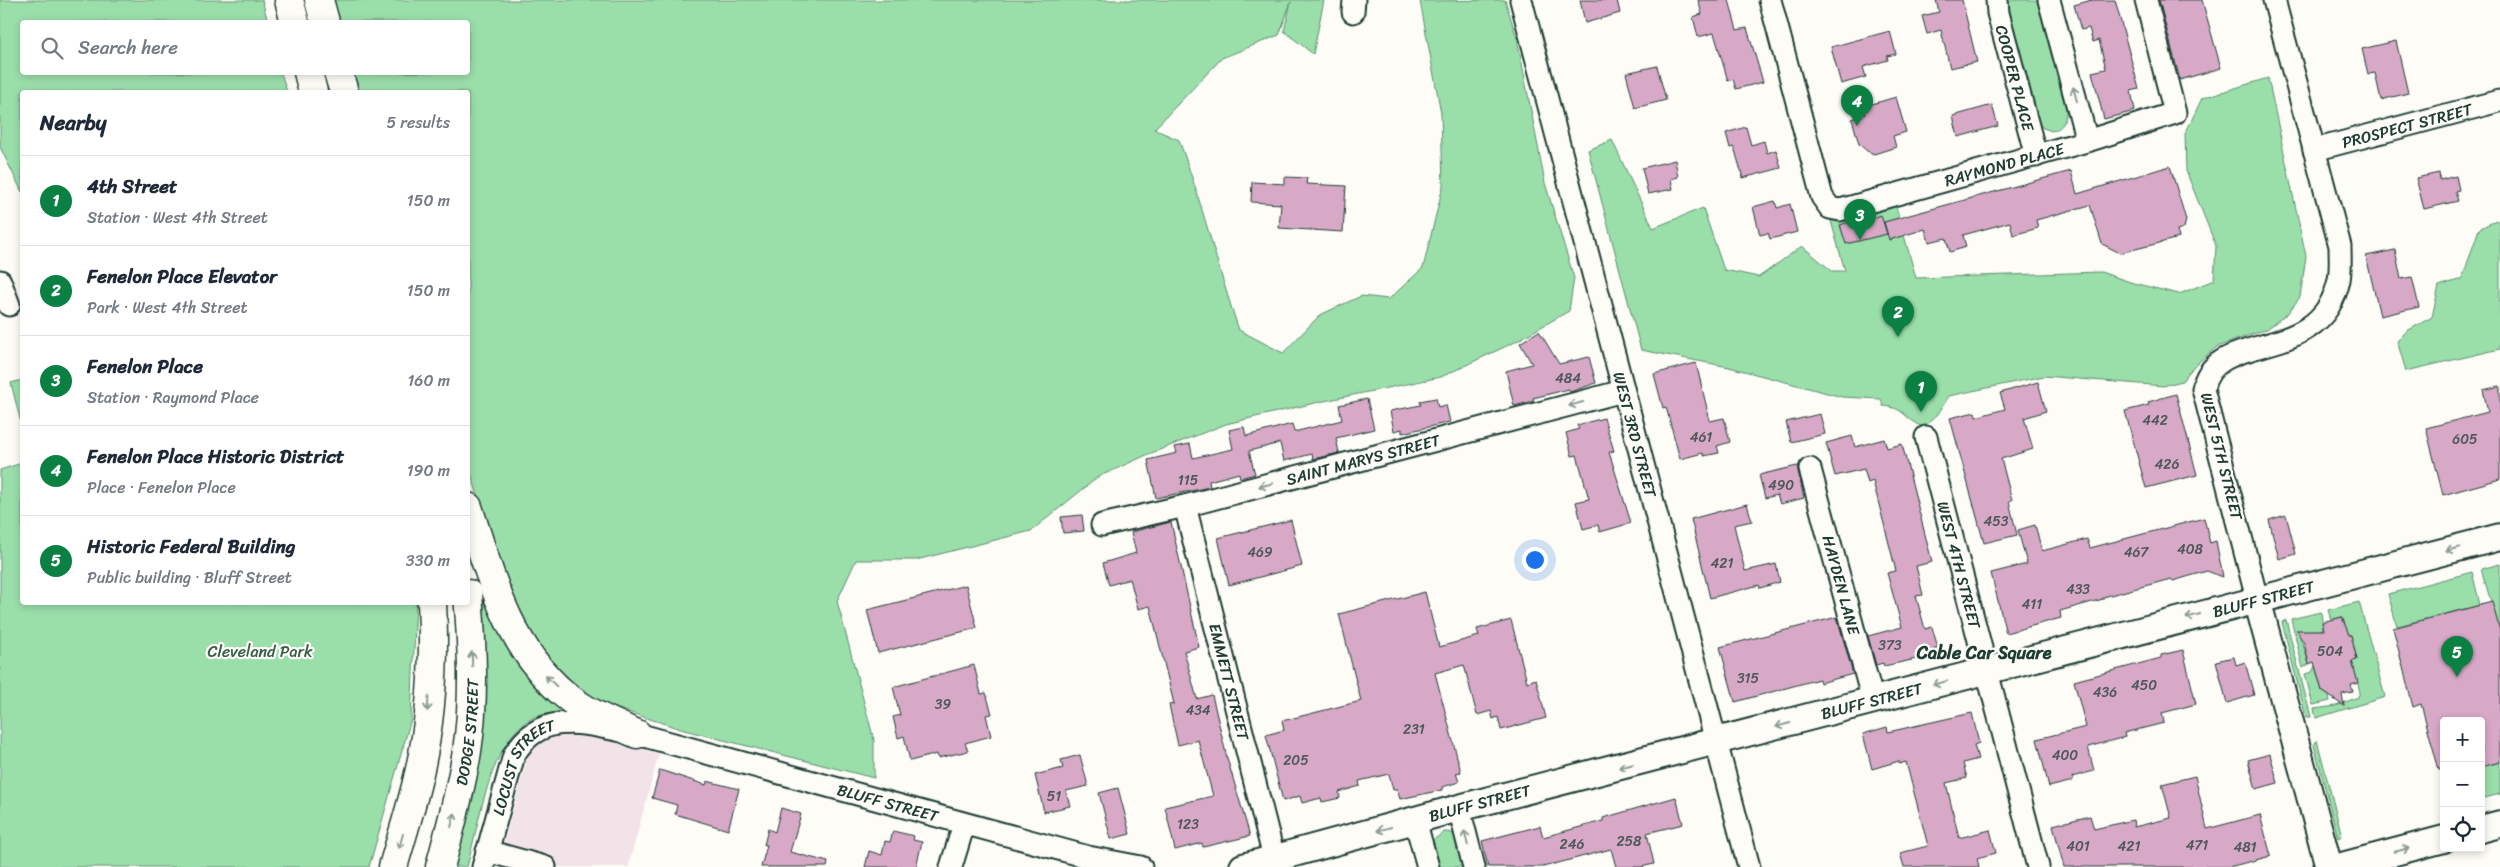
<!DOCTYPE html>
<html lang="en">
<head>
<meta charset="utf-8">
<style>
  body { margin:0; font-family:Sriracha,sans-serif; background:#f2f2f3; color:#1f2937 }
  .controls { position:absolute; right:15px; bottom:15px; display:grid; overflow:hidden; border-radius:5px; box-shadow:0 2px 8px #0003 }
  .controls button { width:45px; height:45px; display:grid; place-items:center; padding:0; border:0; border-bottom:1px solid #e0e1e3; background:#fff; color:#1f2937; font:25px sans-serif }
  .you { position:absolute; left:1534px; top:559px; width:18px; height:18px; margin:-12px; border:4px solid #fff; border-radius:50%; background:#1a73e8; box-shadow:0 0 0 8px #1a73e833 }
  .badge { display:grid; place-items:center; width:32px; height:32px; border-radius:50%; background:#0b8043; color:#fff; font-size:16px; font-weight:700 }
  .pin { position:absolute; translate:-50% -41px; filter:drop-shadow(0 1px 2px #0008) }
  .pin::after { content:''; position:absolute; top:26px; width:18px; height:15px; background:inherit; clip-path:polygon(0 0,100% 0,50% 100%) }
  .list { margin:0; padding:0; list-style:none }
  h2 { display:flex; justify-content:space-between; align-items:center; height:65px; margin:0; padding:0 20px; font-size:21px }
  h2 small { font-size:16px; font-weight:400; color:#747a83 }
  .list li { display:grid; grid-template-columns:32px 1fr auto; gap:15px; align-items:center; box-sizing:border-box; height:90px; padding:0 20px; border-top:1px solid #e0e1e3 }
  .list b { display:block; font-size:19px; white-space:nowrap }
  .list p { margin:0; font-size:16px; white-space:nowrap; color:#747a83 }
  .list em { font-size:16px; font-style:normal; color:#747a83 }
  .icon { flex:none; width:28px; height:28px; fill:none; stroke:currentColor; stroke-width:2; stroke-linecap:round; stroke-linejoin:round }
  .map { position:relative; flex:none; width:2500px; height:867px; overflow:hidden }
  .search { position:absolute; background:#fff; box-shadow:0 2px 8px #0003; left:20px; top:20px; width:450px; height:55px; display:flex; align-items:center; gap:12px; box-sizing:border-box; padding:0 18px; border-radius:5px; color:#747a83; font-size:19px }
  .panel { position:absolute; background:#fff; box-shadow:0 2px 8px #0003; left:20px; top:90px; width:450px; height:515px; border-radius:5px }
  .map>svg:first-child { display:block }
  .built { fill:#f2e3e9 }
  .green { fill:#9adeaa; stroke:#5c8e6f }
  .building { fill:#d8a8c7; stroke:#1f3d34 }
  .lines { fill:none; stroke-linecap:round; stroke-linejoin:round }
  .minor-casing { stroke:#1f3d34; stroke-width:25 }
  .major-casing { stroke:#1f3d34; stroke-width:30 }
  .highway-casing { stroke:#1f3d34; stroke-width:31 }
  .minor { stroke:#fdfcf7; stroke-width:21 }
  .major { stroke:#fdfcf7; stroke-width:26 }
  .highway { stroke:#fdfcf7; stroke-width:28 }
  .oneway { stroke:#8e9c96 }
  .labels { text-anchor:middle; stroke-width:4.5; stroke-linejoin:round; paint-order:stroke }
  .number-label { font-size:14px; fill:#4d5859 }
  .street-label { font-size:16px; fill:#1f3d34; stroke:#fdfcf7 }
  .park-label { font-size:16px; fill:#385d4c; stroke:#fdfcf7 }
  .neighbourhood-label { font-size:18px; font-weight:bold; fill:#1f3d34; stroke:#fdfcf7 }
</style>
</head>
<body>
<div class="map">
<svg width="2500" height="867" viewBox="0 0 2500 867">
  <rect width="100%" height="100%" fill="#fdfcf7"/>
  <filter id="ink" filterUnits="userSpaceOnUse"><feTurbulence type="fractalNoise" baseFrequency=".02" numOctaves="2"/><feDisplacementMap in="SourceGraphic" scale="10" xChannelSelector="R" yChannelSelector="G"/><feConvolveMatrix kernelMatrix="1 2 1 2 8 2 1 2 1" color-interpolation-filters="sRGB"/></filter>
  <g filter="url(#ink)">
    <path class="built" d="M558,731L592,735L659,754L628,867H497L530,749L539,738Z"/>
    <path class="green" d="M0,0H262L268,22H22V72L281,73L287,92H22V192L0,147Z
      M333,0H1324L1313,54L1284,31L1291,2L1279,35L1222,58L1154,129L1179,140C1202,202 1217,267 1239,330L1283,353L1320,315L1361,296L1389,299L1423,268L1443,186L1441,113L1420,1L1505,0L1517,38L1545,183L1574,278L1569,311L1515,342L1441,377L1319,402L1226,424L1149,454L1098,477L1031,531L916,560H856L837,601L874,740V778L684,730L594,701L544,661L509,596L468,464V92H357L352,73L468,72V22H339Z
      M2007,0H2037L2066,109C2065,121 2065,127 2052,131L2043,128L2038,122Z
      M2268,78L2306,256L2300,297L2288,313L2267,329L2217,347L2194,366L2182,381L2163,386L2044,376L1949,396L1938,414L1924,427C1905,422 1908,408 1883,406L1881,399L1842,397L1729,367L1641,350L1588,150L1612,140L1653,228L1703,208L1724,270L1759,277L1802,246L1832,271H1845L1831,221L1895,203L1916,278L2101,272L2133,283L2179,294L2214,280L2216,246L2186,171L2185,134L2202,98Z
      M2496,220L2500,223V349L2406,371L2397,341L2407,331L2432,317L2439,286L2462,279L2479,229Z
      M22,380V427L11,383Z
      M22,463V602L416,603L411,719L369,867H0V470Z
      M2500,564V631L2481,569Z
      M2472,572L2480,605L2397,626L2388,594Z
      M482,583L567,712C557,714 542,713 533,718C490,738 479,824 467,867H453L484,695L485,634Z
      M2359,602L2385,697L2316,718L2314,709L2336,706L2358,697L2360,692L2352,661L2357,660L2351,635H2349L2342,617L2331,620L2328,610Z
      M2321,612L2323,629L2300,636L2309,664L2303,668L2291,619Z
      M2286,620L2311,717H2306L2282,622Z
      M2315,666L2322,691L2329,696L2330,701L2313,705L2305,674L2312,672Z
      M2317,740L2342,836L2338,838L2314,745Z
      M2500,762V794L2481,799V767Z
      M1444,832C1462,831 1463,852 1467,867H1435L1432,841Z"/>
    <path class="building" d="M1580,0H1617L1620,13L1585,23Z
      M1698,0H1729L1737,30L1747,28L1763,82L1736,89L1733,79L1728,81L1714,33L1698,37L1693,17L1702,14Z
      M1936,0H1962L1977,62L1950,68L1941,30L1927,34L1922,16L1939,12Z
      M2092,0H2115L2139,89L2131,91L2135,111L2104,119L2092,72L2106,69L2099,40L2093,42L2089,28L2081,30L2074,5Z
      M2159,0H2202L2221,68L2180,80Z
      M1890,31L1896,54L1887,56L1888,60L1863,67L1866,77L1841,84L1831,47Z
      M2396,41L2408,93L2381,100L2375,73L2368,74L2362,49Z
      M1657,66L1666,100L1635,108L1626,73Z
      M1896,97L1906,132L1893,136L1896,147L1874,154L1867,151L1859,144L1852,119L1865,115L1862,107Z
      M1992,105L1998,126L1958,137L1953,116Z
      M1746,127L1751,145L1764,141L1767,153L1776,150L1781,168L1743,178L1734,147L1730,148L1726,133Z
      M1675,160L1678,177L1671,179L1673,189L1648,194L1642,168Z
      M2170,166L2186,220L2184,228L2177,230L2179,238L2120,253L2102,244L2090,205L2036,220L2038,228L2013,235L2010,222L1963,235L1966,247L1950,252L1946,238L1929,242L1925,229L1889,240L1884,222L2071,171L2077,194Z
      M2439,173L2440,180L2456,176L2459,190L2455,191L2458,201L2424,209L2416,178Z
      M1285,177L1307,178L1306,184L1346,186L1343,232L1279,228L1281,204L1251,202L1252,182L1285,184Z
      M1775,201L1777,208L1790,204L1797,232L1770,239L1768,233L1760,235L1753,207Z
      M1881,215L1887,234L1846,244L1840,225L1869,216L1870,219Z
      M2395,250L2401,279L2412,277L2419,307L2380,316L2366,256Z
      M1539,331L1559,364L1589,357L1596,383L1570,392L1569,389L1533,398L1534,401L1514,406L1506,371L1532,364L1520,343Z
      M1696,363L1710,421L1724,418L1730,442L1717,446L1719,453L1704,456L1703,453L1680,459L1666,407L1663,408L1654,374Z
      M2038,382L2046,411L2024,418L2033,449L2001,459L2012,500L2009,501L2017,535L1984,543L1950,418L1975,412L1976,417L2005,409L2000,393Z
      M2500,386V479L2443,495L2426,428L2488,412L2483,390Z
      M2176,394L2197,475L2146,488L2125,411L2149,405L2148,402Z
      M1436,398L1438,407L1446,405L1450,422L1402,433V429L1394,431L1390,411L1421,405L1420,401Z
      M1367,399L1374,429L1336,438L1339,453L1313,459L1312,454L1284,461L1280,443L1249,451L1255,474L1240,478L1239,473L1209,481L1210,487L1156,498L1148,460L1177,453L1175,447L1190,444L1193,458L1233,449L1229,430L1244,427L1246,436L1292,424L1294,432L1342,420L1339,405Z
      M1820,414L1825,434L1791,442L1786,422Z
      M1604,418L1614,451L1609,452L1631,523L1600,532L1598,525L1583,529L1576,502L1589,499L1577,455L1572,456L1566,433L1579,429L1577,425Z
      M1852,436L1855,447L1884,439L1887,448L1902,444L1932,562L1916,566L1923,595L1916,596L1925,629L1932,627L1938,648H1934L1935,655L1884,666L1883,663L1876,665L1868,636L1902,627L1887,573L1896,571L1873,481L1868,483L1864,469L1835,476L1826,443Z
      M1797,466L1804,498L1780,504L1777,495L1765,498L1759,475Z
      M1747,504L1752,521L1734,525L1745,571L1776,564L1780,582L1760,588L1759,585L1710,598L1691,519Z
      M1082,515L1084,531L1063,533L1061,517Z
      M2286,515L2296,554L2279,559L2269,520Z
      M2204,518L2210,543L2216,541L2223,577L2207,571L2173,581L2171,579L2103,597V599L2060,611L2061,618L2006,633L1991,573L2027,564L2018,530L2035,525L2042,551L2087,539L2090,548Z
      M1291,520L1302,566L1229,585L1218,538Z
      M1171,522L1199,647L1184,651L1197,699L1212,695L1227,758L1250,836L1203,847L1202,843L1175,850L1165,807L1213,796L1198,740L1178,745L1169,705L1174,704L1150,606L1138,609L1130,579L1109,585L1103,563L1136,553L1131,532Z
      M966,585L977,628L878,653L867,610Z
      M1425,592L1439,647L1479,636L1477,629L1511,620L1527,682L1536,679L1546,718L1501,730L1498,717L1493,719L1491,711L1477,715L1464,665L1435,673L1461,772L1456,773L1459,782L1442,787V790L1400,799L1397,789L1393,790L1389,774L1359,781L1360,786L1339,792L1340,798L1322,802L1321,798L1302,803L1300,796L1283,801L1266,735L1284,730L1282,721L1361,701L1339,614Z
      M2492,602L2500,631V762L2481,767V721H2444V770H2439L2421,704L2413,707L2393,628Z
      M1837,617L1853,674L1820,683L1819,679L1735,702L1720,647Z
      M2342,617L2349,635H2351L2357,660L2352,661L2358,683L2351,685L2353,692L2342,694L2344,706L2322,691L2314,662L2309,664L2304,643L2296,630H2324L2322,622Z
      M2183,650L2196,704L2162,713L2164,723L2124,733L2125,737L2088,747L2094,771L2072,777L2073,781L2049,787L2037,739L2086,727L2074,681L2161,658V655Z
      M2234,657L2236,665L2245,662L2254,695L2227,703L2216,661Z
      M974,665L981,694L986,693L992,714L986,715L991,736L965,743L968,751L938,758L937,754L910,761L904,736L898,738L893,717L900,715L893,687Z
      M1972,713L1979,743L1974,745L1978,759L1963,763L1967,778L1946,783L1959,838L1990,830L1996,853L1977,858L1979,867H1904L1900,853L1928,846L1906,762L1899,764V761L1872,769L1863,734L1887,727L1888,732Z
      M2270,754L2278,783L2256,789L2248,760Z
      M1080,755L1088,786L1066,791L1070,806L1044,812L1035,775L1063,768L1061,760Z
      M660,770L706,785L707,781L739,789L728,830L675,814L677,805L652,798Z
      M2195,776L2207,829L2260,815L2271,856L2229,867H2064L2053,825L2090,816L2094,829L2133,820L2134,827L2171,818L2162,784Z
      M1118,788L1130,834L1111,839L1099,793Z
      M1676,797L1683,824L1647,833L1654,864L1641,867H1616L1611,849L1543,867H1488L1482,841L1540,826L1543,837L1603,821V818Z
      M781,808L801,814L790,852L828,862L827,867H761L767,845H764L768,829L775,832Z
      M893,831L914,836L913,840L922,842L916,867H865L869,851L882,855L885,841L890,842Z"/>
    <g class="lines">
      <defs>
        <g id="minor">
          <path id="s1" d="M1521,0L1749,867"/>
          <path id="s2" d="M1770,0L1822,197L1830,208L1840,210L2087,141L2175,113L2146,0"/>
          <path id="s3" d="M1997,0L1998,13L2036,156"/>
          <path d="M2049,0L2087,141"/>
          <path d="M1353,12L1354,0"/>
          <path id="s4" d="M2314,150L2499,101"/>
          <path d="M0,281L9,305"/>
          <path id="s5" d="M1926,437L2038,867"/>
          <path id="s6" d="M1810,469L1873,701"/>
          <path id="s7" d="M1185,506L1274,858"/>
          <path id="s8" d="M1102,525L1185,506L1623,391"/>
          <path d="M2257,599L2203,389C2213,328 2321,367 2339,280C2341,269 2340,257 2340,246L2274,0"/>
          <path d="M1459,808L1474,867"/>
          <path d="M1415,820L1428,867"/>
          <path d="M487,851L545,867"/>
          <path id="s9" d="M483,867L514,755C542,706 592,726 637,734L1088,857L1141,867"/>
          <path d="M951,867L964,824"/>
        </g>
        <g id="major">
          <path d="M2257,599L2329,867"/>
          <path d="M2481,829L2500,824"/>
          <path id="s10" d="M1243,867L1459,808L2500,537"/>
          <path d="M2338,867L2444,839"/>
        </g>
        <g id="highway">
          <path d="M289,0L295,22"/>
          <path d="M319,0L325,22"/>
          <path d="M308,72L313,92"/>
          <path d="M338,72L344,92"/>
          <path d="M468,507C490,574 508,647 564,694C585,712 612,723 637,734"/>
          <path d="M393,867C401,839 410,811 417,782C431,725 435,661 432,602"/>
          <path id="s11" d="M440,867C450,829 461,790 467,751C475,699 472,646 468,594"/>
        </g>
      </defs>
      <use href="#minor" class="minor-casing"/>
      <use href="#major" class="major-casing"/>
      <use href="#highway" class="highway-casing"/>
      <use href="#minor" class="minor"/>
      <use href="#major" class="major"/>
      <use href="#highway" class="highway"/>
    </g>
    <defs><path id="oneway-shaft" d="M-6 0H5M1.5-3L5.5 0L1.5 3" fill="none" stroke-width="1.6" stroke-linecap="round" stroke-linejoin="round" transform="scale(1.25)"/></defs>
    <g class="oneway">
      <use href="#oneway-shaft" transform="translate(2075 94) rotate(-105)"/>
      <use href="#oneway-shaft" transform="translate(1576 404) rotate(165)"/>
      <use href="#oneway-shaft" transform="translate(1266 485) rotate(166)"/>
      <use href="#oneway-shaft" transform="translate(2453 549) rotate(166)"/>
      <use href="#oneway-shaft" transform="translate(2193 616) rotate(165)"/>
      <use href="#oneway-shaft" transform="translate(472 659) rotate(-92)"/>
      <use href="#oneway-shaft" transform="translate(551 681) rotate(-136)"/>
      <use href="#oneway-shaft" transform="translate(1940 683) rotate(165)"/>
      <use href="#oneway-shaft" transform="translate(428 704) rotate(95)"/>
      <use href="#oneway-shaft" transform="translate(1783 725) rotate(165)"/>
      <use href="#oneway-shaft" transform="translate(1626 766) rotate(166)"/>
      <use href="#oneway-shaft" transform="translate(453 820) rotate(-75)"/>
      <use href="#oneway-shaft" transform="translate(1384 829) rotate(165)"/>
      <use href="#oneway-shaft" transform="translate(1466 838) rotate(-104)"/>
      <use href="#oneway-shaft" transform="translate(401 841) rotate(106)"/>
      <use href="#oneway-shaft" transform="translate(2402 850) rotate(-14)"/>
    </g>
  </g>
  <g class="labels">
    <g class="number-label">
      <text x="1568" y="383">484</text>
      <text x="2155" y="425">442</text>
      <text x="1701" y="442">461</text>
      <text x="2465" y="444">605</text>
      <text x="2167" y="469">426</text>
      <text x="1188" y="485">115</text>
      <text x="1781" y="490">490</text>
      <text x="1996" y="526">453</text>
      <text x="2190" y="554">408</text>
      <text x="1260" y="557">469</text>
      <text x="2136" y="557">467</text>
      <text x="1722" y="568">421</text>
      <text x="2078" y="594">433</text>
      <text x="2032" y="609">411</text>
      <text x="1890" y="650">373</text>
      <text x="2330" y="656">504</text>
      <text x="1748" y="683">315</text>
      <text x="2144" y="690">450</text>
      <text x="2105" y="697">436</text>
      <text x="943" y="709">39</text>
      <text x="1198" y="715">434</text>
      <text x="1414" y="734">231</text>
      <text x="2065" y="760">400</text>
      <text x="1296" y="765">205</text>
      <text x="1054" y="801">51</text>
      <text x="1188" y="829">123</text>
      <text x="1629" y="846">258</text>
      <text x="1572" y="849">246</text>
      <text x="2197" y="850">471</text>
      <text x="2078" y="851">401</text>
      <text x="2129" y="851">421</text>
      <text x="2245" y="852">481</text>
    </g>
    <g class="street-label">
      <text dy="6" stroke="none"><textPath href="#s3" startOffset="80">COOPER PLACE</textPath></text>
      <text dy="6" stroke="none"><textPath href="#s4" startOffset="96">PROSPECT STREET</textPath></text>
      <text dy="6" stroke="none"><textPath href="#s2" startOffset="398">RAYMOND PLACE</textPath></text>
      <text dy="6" stroke="none"><textPath href="#s1" startOffset="449">WEST 3RD STREET</textPath></text>
      <text transform="translate(2222 456) rotate(76)" y="6">WEST 5TH STREET</text>
      <text dy="6" stroke="none"><textPath href="#s8" startOffset="269">SAINT MARYS STREET</textPath></text>
      <text dy="6" stroke="none"><textPath href="#s5" startOffset="132">WEST 4TH STREET</textPath></text>
      <text dy="6" stroke="none"><textPath href="#s6" startOffset="120">HAYDEN LANE</textPath></text>
      <text dy="6" stroke="none"><textPath href="#s10" startOffset="1055">BLUFF STREET</textPath></text>
      <text dy="6" stroke="none"><textPath href="#s7" startOffset="181">EMMETT STREET</textPath></text>
      <text dy="6" stroke="none"><textPath href="#s10" startOffset="650">BLUFF STREET</textPath></text>
      <text dy="6" stroke="none"><textPath href="#s11" startOffset="138">DODGE STREET</textPath></text>
      <text dy="6" stroke="none"><textPath href="#s9" startOffset="111">LOCUST STREET</textPath></text>
      <text dy="6" stroke="none"><textPath href="#s9" startOffset="512">BLUFF STREET</textPath></text>
      <text dy="6" stroke="none"><textPath href="#s10" startOffset="245">BLUFF STREET</textPath></text>
    </g>
    <g class="park-label">
      <text x="260" y="657">Cleveland Park</text>
    </g>
    <g class="neighbourhood-label">
      <text x="1984" y="659">Cable Car Square</text>
    </g>
  </g>
</svg>
<div class="controls">
<button>+</button>
<button>−</button>
<button><svg class="icon" aria-label="locate" viewBox="0 0 24 24"><circle cx="12" cy="12" r="6"/><path d="M12 2v4M12 18v4M2 12h4M18 12h4"/></svg></button>
</div>
<div class="you"></div>
<div class="pin badge" style="left:1921px;top:412px">1</div>
<div class="pin badge" style="left:1898px;top:337px">2</div>
<div class="pin badge" style="left:1860px;top:240px">3</div>
<div class="pin badge" style="left:1857px;top:126px">4</div>
<div class="pin badge" style="left:2457px;top:677px">5</div>
<div class="search"><svg class="icon" aria-label="search" viewBox="0 0 24 24"><circle cx="10" cy="10" r="6"/><path d="M15 15l6 6"/></svg>Search here</div>
<section class="panel">
<h2>Nearby<small>5 results</small></h2>
<ul class="list">
<li><span class="badge">1</span><div><b>4th Street</b><p>Station · West 4th Street</p></div><em>150 m</em></li>
<li><span class="badge">2</span><div><b>Fenelon Place Elevator</b><p>Park · West 4th Street</p></div><em>150 m</em></li>
<li><span class="badge">3</span><div><b>Fenelon Place</b><p>Station · Raymond Place</p></div><em>160 m</em></li>
<li><span class="badge">4</span><div><b>Fenelon Place Historic District</b><p>Place · Fenelon Place</p></div><em>190 m</em></li>
<li><span class="badge">5</span><div><b>Historic Federal Building</b><p>Public building · Bluff Street</p></div><em>330 m</em></li>
</ul>
</section>
</div>
</body>
</html>
